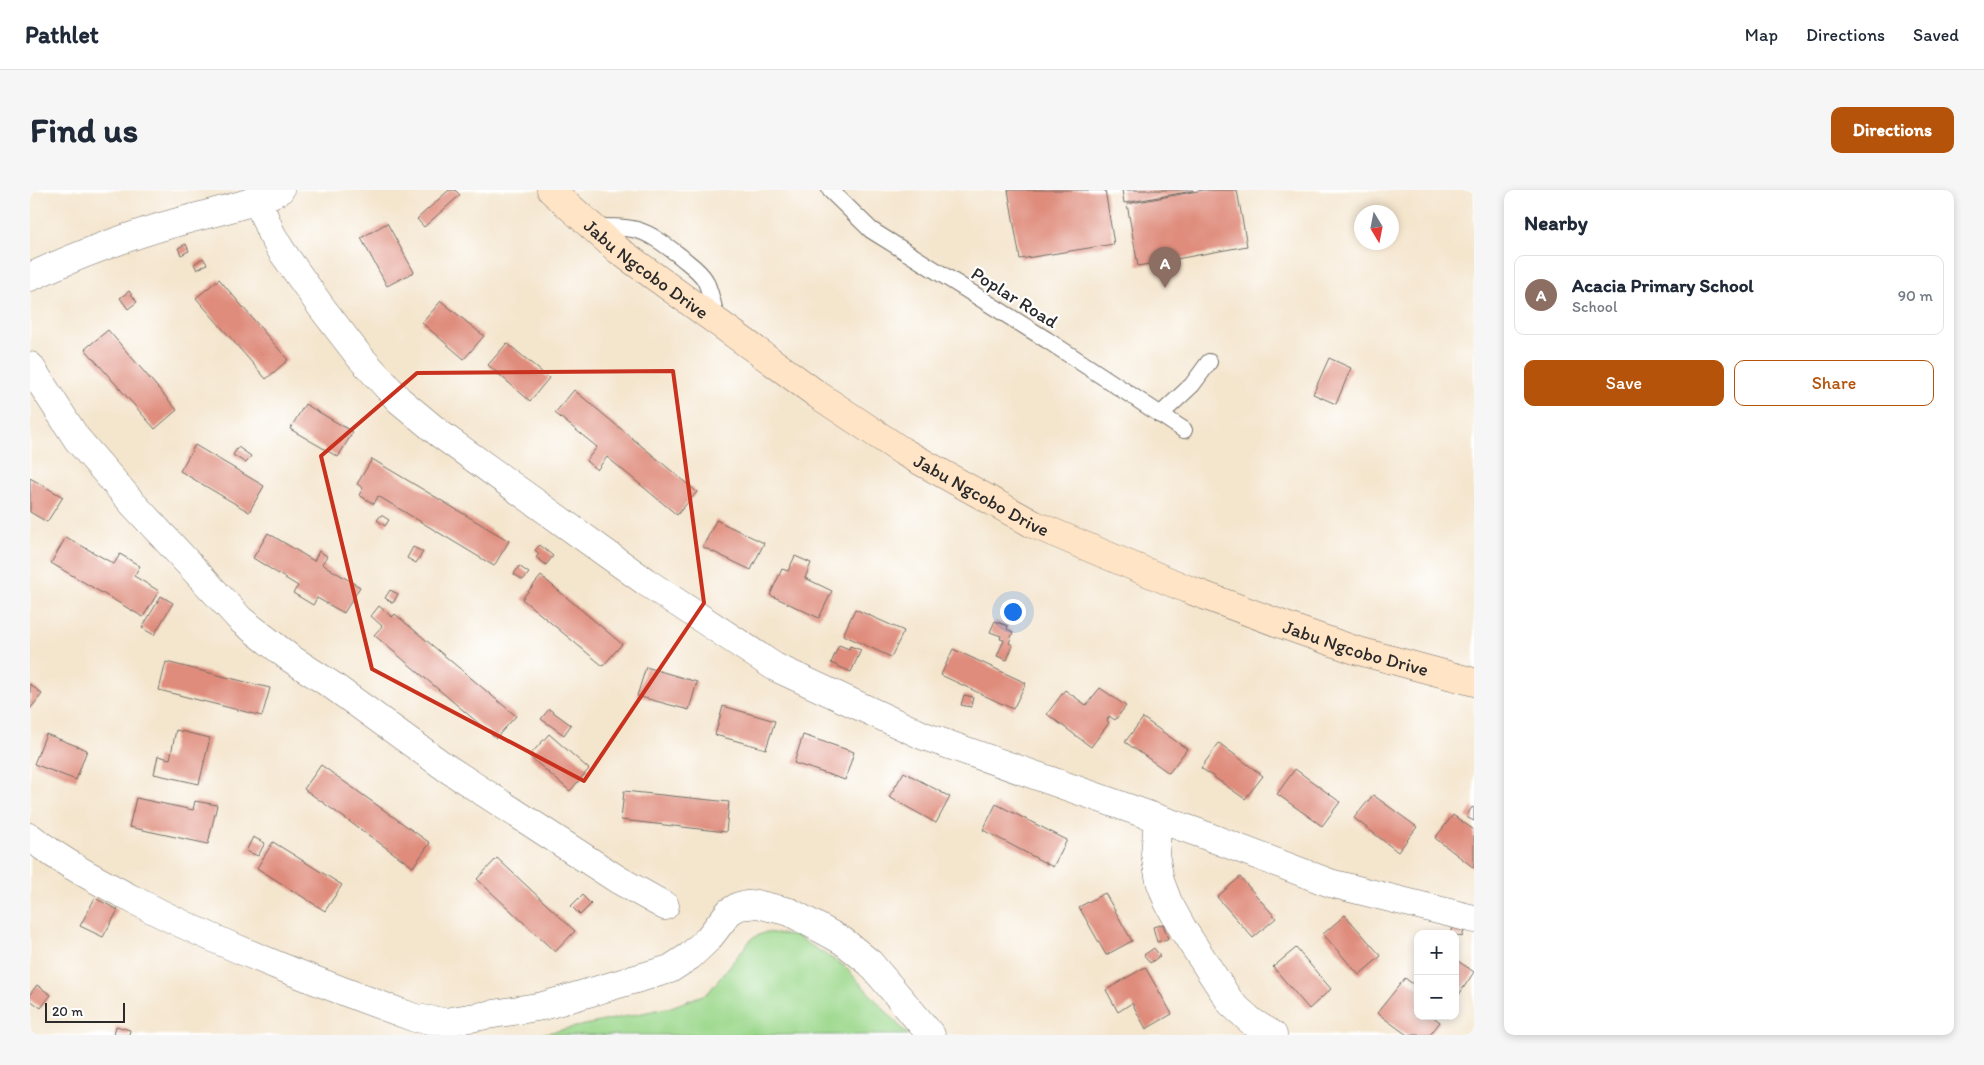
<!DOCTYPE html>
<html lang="en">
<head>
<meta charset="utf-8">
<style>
  body { margin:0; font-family:Itim,sans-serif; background:#f6f6f7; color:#1f2937 }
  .controls { position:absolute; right:15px; bottom:15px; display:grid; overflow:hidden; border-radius:10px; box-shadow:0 2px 8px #0003 }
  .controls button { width:45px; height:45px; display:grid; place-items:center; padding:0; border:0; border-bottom:1px solid #e0e1e3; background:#fff; color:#1f2937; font:25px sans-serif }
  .compass { position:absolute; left:1324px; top:15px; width:45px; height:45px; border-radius:50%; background:#fff; box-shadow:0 2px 8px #0003; rotate:170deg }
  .scale { position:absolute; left:15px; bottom:12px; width:80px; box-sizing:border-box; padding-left:5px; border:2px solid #2b2b2b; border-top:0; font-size:14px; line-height:18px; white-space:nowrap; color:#2b2b2b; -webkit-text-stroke:4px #fff; paint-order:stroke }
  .you { position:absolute; left:982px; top:421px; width:18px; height:18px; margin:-12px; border:4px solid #fff; border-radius:50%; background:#1a73e8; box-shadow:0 0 0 8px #1a73e833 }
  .badge { display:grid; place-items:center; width:32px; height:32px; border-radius:50%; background:#b45309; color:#fff; font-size:16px; font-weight:700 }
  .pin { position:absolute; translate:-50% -41px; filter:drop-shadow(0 1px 2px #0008) }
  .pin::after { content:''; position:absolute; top:26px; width:18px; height:15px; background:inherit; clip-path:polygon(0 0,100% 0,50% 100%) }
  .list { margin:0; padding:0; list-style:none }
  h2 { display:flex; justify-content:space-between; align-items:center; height:65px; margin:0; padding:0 20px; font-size:21px }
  h2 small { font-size:16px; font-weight:400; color:#747a83 }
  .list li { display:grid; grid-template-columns:32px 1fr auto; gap:15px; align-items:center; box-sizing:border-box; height:80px; margin:0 10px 10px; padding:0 10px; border:1px solid #e0e1e3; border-radius:10px }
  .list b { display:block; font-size:19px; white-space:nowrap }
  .list p { margin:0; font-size:16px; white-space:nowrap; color:#747a83 }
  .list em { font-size:16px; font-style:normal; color:#747a83 }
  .actions { display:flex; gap:10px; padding:15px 20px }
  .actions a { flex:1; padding:11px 0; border:1px solid #b45309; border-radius:10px; text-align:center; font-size:18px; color:#b45309 }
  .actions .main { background:#b45309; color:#fff }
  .map { position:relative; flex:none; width:1444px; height:845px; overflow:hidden; border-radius:10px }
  header { display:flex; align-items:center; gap:30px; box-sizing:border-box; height:70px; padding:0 25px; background:#fff; border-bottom:1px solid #e0e1e3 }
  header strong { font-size:24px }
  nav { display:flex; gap:28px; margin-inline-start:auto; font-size:18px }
  .intro { display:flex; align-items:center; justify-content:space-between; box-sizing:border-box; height:120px; padding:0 30px }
  h1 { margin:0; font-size:35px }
  .button { padding:12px 22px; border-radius:10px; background:#b45309; color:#fff; font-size:18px; font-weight:700 }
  main { display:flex; gap:30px; padding:0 30px }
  aside { flex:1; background:#fff; border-radius:10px; box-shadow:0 2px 8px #0003 }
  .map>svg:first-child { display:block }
  .green { fill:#9cd88c; stroke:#64825c }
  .building { fill:#df8c7c }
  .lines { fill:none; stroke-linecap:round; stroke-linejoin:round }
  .service-casing { stroke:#716c64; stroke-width:18 }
  .minor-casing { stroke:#716c64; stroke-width:29 }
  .secondary-casing { stroke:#716c64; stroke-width:29 }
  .service { stroke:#fff; stroke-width:16 }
  .minor { stroke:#fff; stroke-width:28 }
  .secondary { stroke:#ffe4c6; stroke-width:28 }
  .marked { fill:none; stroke:#c8321e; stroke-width:4; stroke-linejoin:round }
  .labels { text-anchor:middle; stroke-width:4.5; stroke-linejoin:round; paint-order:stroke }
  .street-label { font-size:19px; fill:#2b2b2b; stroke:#fff }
</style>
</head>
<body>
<header>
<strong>Pathlet</strong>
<nav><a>Map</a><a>Directions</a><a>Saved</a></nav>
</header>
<div class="intro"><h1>Find us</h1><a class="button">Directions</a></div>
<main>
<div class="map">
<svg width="1444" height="845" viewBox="0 0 1444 845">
  <rect width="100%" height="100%" fill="#fff"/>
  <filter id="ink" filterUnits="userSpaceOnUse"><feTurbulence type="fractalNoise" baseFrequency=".02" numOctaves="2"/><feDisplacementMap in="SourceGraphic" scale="10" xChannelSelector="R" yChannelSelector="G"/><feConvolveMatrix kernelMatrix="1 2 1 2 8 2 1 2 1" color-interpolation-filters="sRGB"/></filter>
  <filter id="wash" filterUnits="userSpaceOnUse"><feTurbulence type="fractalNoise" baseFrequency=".0096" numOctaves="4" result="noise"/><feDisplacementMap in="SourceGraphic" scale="20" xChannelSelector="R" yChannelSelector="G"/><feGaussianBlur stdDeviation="1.12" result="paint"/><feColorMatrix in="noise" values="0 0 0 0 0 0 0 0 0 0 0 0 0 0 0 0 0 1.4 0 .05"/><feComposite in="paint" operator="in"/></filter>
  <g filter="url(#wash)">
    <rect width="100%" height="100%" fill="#f4e5cd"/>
    <path class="green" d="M736,742L766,746L814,776L878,845H507L641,817L678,803L722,748Z"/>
    <g id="blocks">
      <path class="building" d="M419,0H425L430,5L394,37L387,29Z
        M978,0H1075L1084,54L990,69Z
        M1092,0H1163V1L1094,13Z
        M1173,0H1207L1217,56L1108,76L1097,14Z
        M357,33L384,82L357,96L331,48Z
        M156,54L159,61L151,65L148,58Z
        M173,68L177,74L167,80L164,74Z
        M189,89L258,170L236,189L166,108Z
        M99,101L107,112L98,119L90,108Z
        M411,111L454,146L434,169L392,133Z
        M78,140L147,220L125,239L55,159Z
        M477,153L519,188L500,211L458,175Z
        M1299,168L1321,178L1306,214L1283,204Z
        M544,200L667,302L647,325L577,267L567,280L556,271L567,257L525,223Z
        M275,214L323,242L308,267L260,239Z
        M165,255L234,296L219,322L150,281Z
        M208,257L221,266L216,273L203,265Z
        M342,269L479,351L464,376L348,306L344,314L329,305L333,298L327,294Z
        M0,288L33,307L17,332L0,322Z
        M351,325L359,330L355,336L347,330Z
        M686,330L734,353L721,380L673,357Z
        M238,343L284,371L289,361L297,366L292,374L330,397L314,423L287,408L283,415L263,403L268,396L223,368Z
        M36,347L84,374L90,364L110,376L104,386L129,401L113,427L21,373Z
        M510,355L523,366L516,375L506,367L509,364L505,360Z
        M383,357L393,362L386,373L377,368Z
        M765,366L781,373L775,388L802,401L789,428L740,405L752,379L758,381Z
        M489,376L499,383L493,390L484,384Z
        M511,386L592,454L573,476L492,409Z
        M360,400L368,404L363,413L355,408Z
        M131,406L143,413L124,445L112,438Z
        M349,416L362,427L365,424L486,526L466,548L344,445L352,436L341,426Z
        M825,419L874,441L861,467L813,445Z
        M965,431L978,436L977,439L983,442L979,453L983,455L977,470L967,466L974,450L970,449L971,446L960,442Z
        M809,455L819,459L820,456L831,460L821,482L801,473Z
        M923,459L996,493L983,519L911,485Z
        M136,472L240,498L232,526L129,500Z
        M616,477L667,492L659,520L607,506Z
        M0,494L12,504L0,519Z
        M1070,498L1096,516L1085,530L1079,526L1077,531L1079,533L1061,557L1017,524L1035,500L1056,515Z
        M934,505L943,507L941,517L931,515Z
        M693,516L745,531L736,559L685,545Z
        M519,519L541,535L534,545L511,529Z
        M1113,528L1157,559L1139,583L1095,552Z
        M146,540L180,548L169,594L124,584L128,566L140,569Z
        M16,544L57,560L46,590L4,574Z
        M519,544L559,579L540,601L499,566Z
        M773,545L824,562L815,590L764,573Z
        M1189,553L1233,586L1215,609L1171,578Z
        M291,575L400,653L383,677L274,599Z
        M1265,579L1310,612L1292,636L1247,604Z
        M874,582L920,607L906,633L859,607Z
        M594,601L699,612L696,642L591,630Z
        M1343,605L1387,637L1368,662L1324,628Z
        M106,608L163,620L165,611L187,615L178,654L99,637Z
        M966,614L1037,650L1023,677L953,640Z
        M1442,617L1444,618V631L1436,627Z
        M1423,625L1444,640V678L1405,648Z
        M223,647L235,653L228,666L216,661Z
        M243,652L312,695L295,721L227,678Z
        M467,668L545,741L525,762L447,689Z
        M1210,687L1246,728L1223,748L1187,707Z
        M1075,703L1102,751L1076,765L1049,717Z
        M552,705L561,714L550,725L541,716Z
        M65,708L88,720L73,747L50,736Z
        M1315,725L1351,766L1329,785L1293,744Z
        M1133,734L1138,749L1127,752L1123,737Z
        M1424,734L1435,738L1432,747L1420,743Z
        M1124,758L1130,766L1120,773L1114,765Z
        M1266,758L1301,799L1279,819L1243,777Z
        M1425,769L1444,782L1428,806L1425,805Z
        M1115,777L1142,824L1116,839L1102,813L1088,822L1076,800Z
        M1375,788L1388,798V826H1402L1410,832L1400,845H1377L1347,823Z
        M7,795L21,805L11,818L0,810V804Z
        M86,836L100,840L99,845H84Z"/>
    </g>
  </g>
  <g filter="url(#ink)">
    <use href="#blocks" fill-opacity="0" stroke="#716c64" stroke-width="1"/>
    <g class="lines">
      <defs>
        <path id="service" d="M800,0L841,40L1017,150L1154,240
          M561,37C608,37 612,37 650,66C659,74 669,80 675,90C681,102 684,118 687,131
          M1130,225L1162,195L1179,172"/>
        <path id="minor" d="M228,11L241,43L251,60L292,118L329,166L369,210L410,244L616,392L745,477L894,546L1169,643L1300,693L1444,729
          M0,87C48,65 97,46 148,32C183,22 218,16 250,0
          M0,176L47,249L105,316L211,430L260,468L303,496L415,577L587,689L635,716
          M1128,630L1125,664L1130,691L1138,712L1154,741L1201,813L1222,832L1243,845
          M0,647C32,672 68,691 104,710C194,757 290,793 385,828L415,832L513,816L640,779L660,766L678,749L699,722L709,716L727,714L760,722L813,751L840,773L901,845"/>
        <g id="secondary">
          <path id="s1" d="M521,0L588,60L788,205L872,261L1003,334L1157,399L1259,437L1325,460L1444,492"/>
        </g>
      </defs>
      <use href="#service" class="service-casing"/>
      <use href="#minor" class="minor-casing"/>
      <use href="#secondary" class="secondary-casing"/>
      <use href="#service" class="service"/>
      <use href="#minor" class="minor"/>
      <use href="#secondary" class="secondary"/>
    </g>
  </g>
  <path class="marked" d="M643,181L674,413L554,591L342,479L291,266L387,183Z"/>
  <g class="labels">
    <g class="street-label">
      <text dy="7" stroke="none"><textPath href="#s1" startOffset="124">Jabu Ngcobo Drive</textPath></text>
      <text transform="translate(985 107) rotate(32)" y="7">Poplar Road</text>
      <text dy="7" stroke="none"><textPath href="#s1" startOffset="529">Jabu Ngcobo Drive</textPath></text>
      <text dy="7" stroke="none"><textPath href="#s1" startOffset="934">Jabu Ngcobo Drive</textPath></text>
    </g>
  </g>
</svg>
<div class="controls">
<button>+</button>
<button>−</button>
</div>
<svg class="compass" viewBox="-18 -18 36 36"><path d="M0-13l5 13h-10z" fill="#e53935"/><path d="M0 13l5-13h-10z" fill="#747a83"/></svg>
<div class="scale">20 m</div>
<div class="you"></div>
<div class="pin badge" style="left:1135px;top:98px;background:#8d6e63">A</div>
</div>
<aside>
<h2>Nearby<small></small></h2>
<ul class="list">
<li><span class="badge" style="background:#8d6e63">A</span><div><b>Acacia Primary School</b><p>School</p></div><em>90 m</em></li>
</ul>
<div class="actions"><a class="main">Save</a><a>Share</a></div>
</aside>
</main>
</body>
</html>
